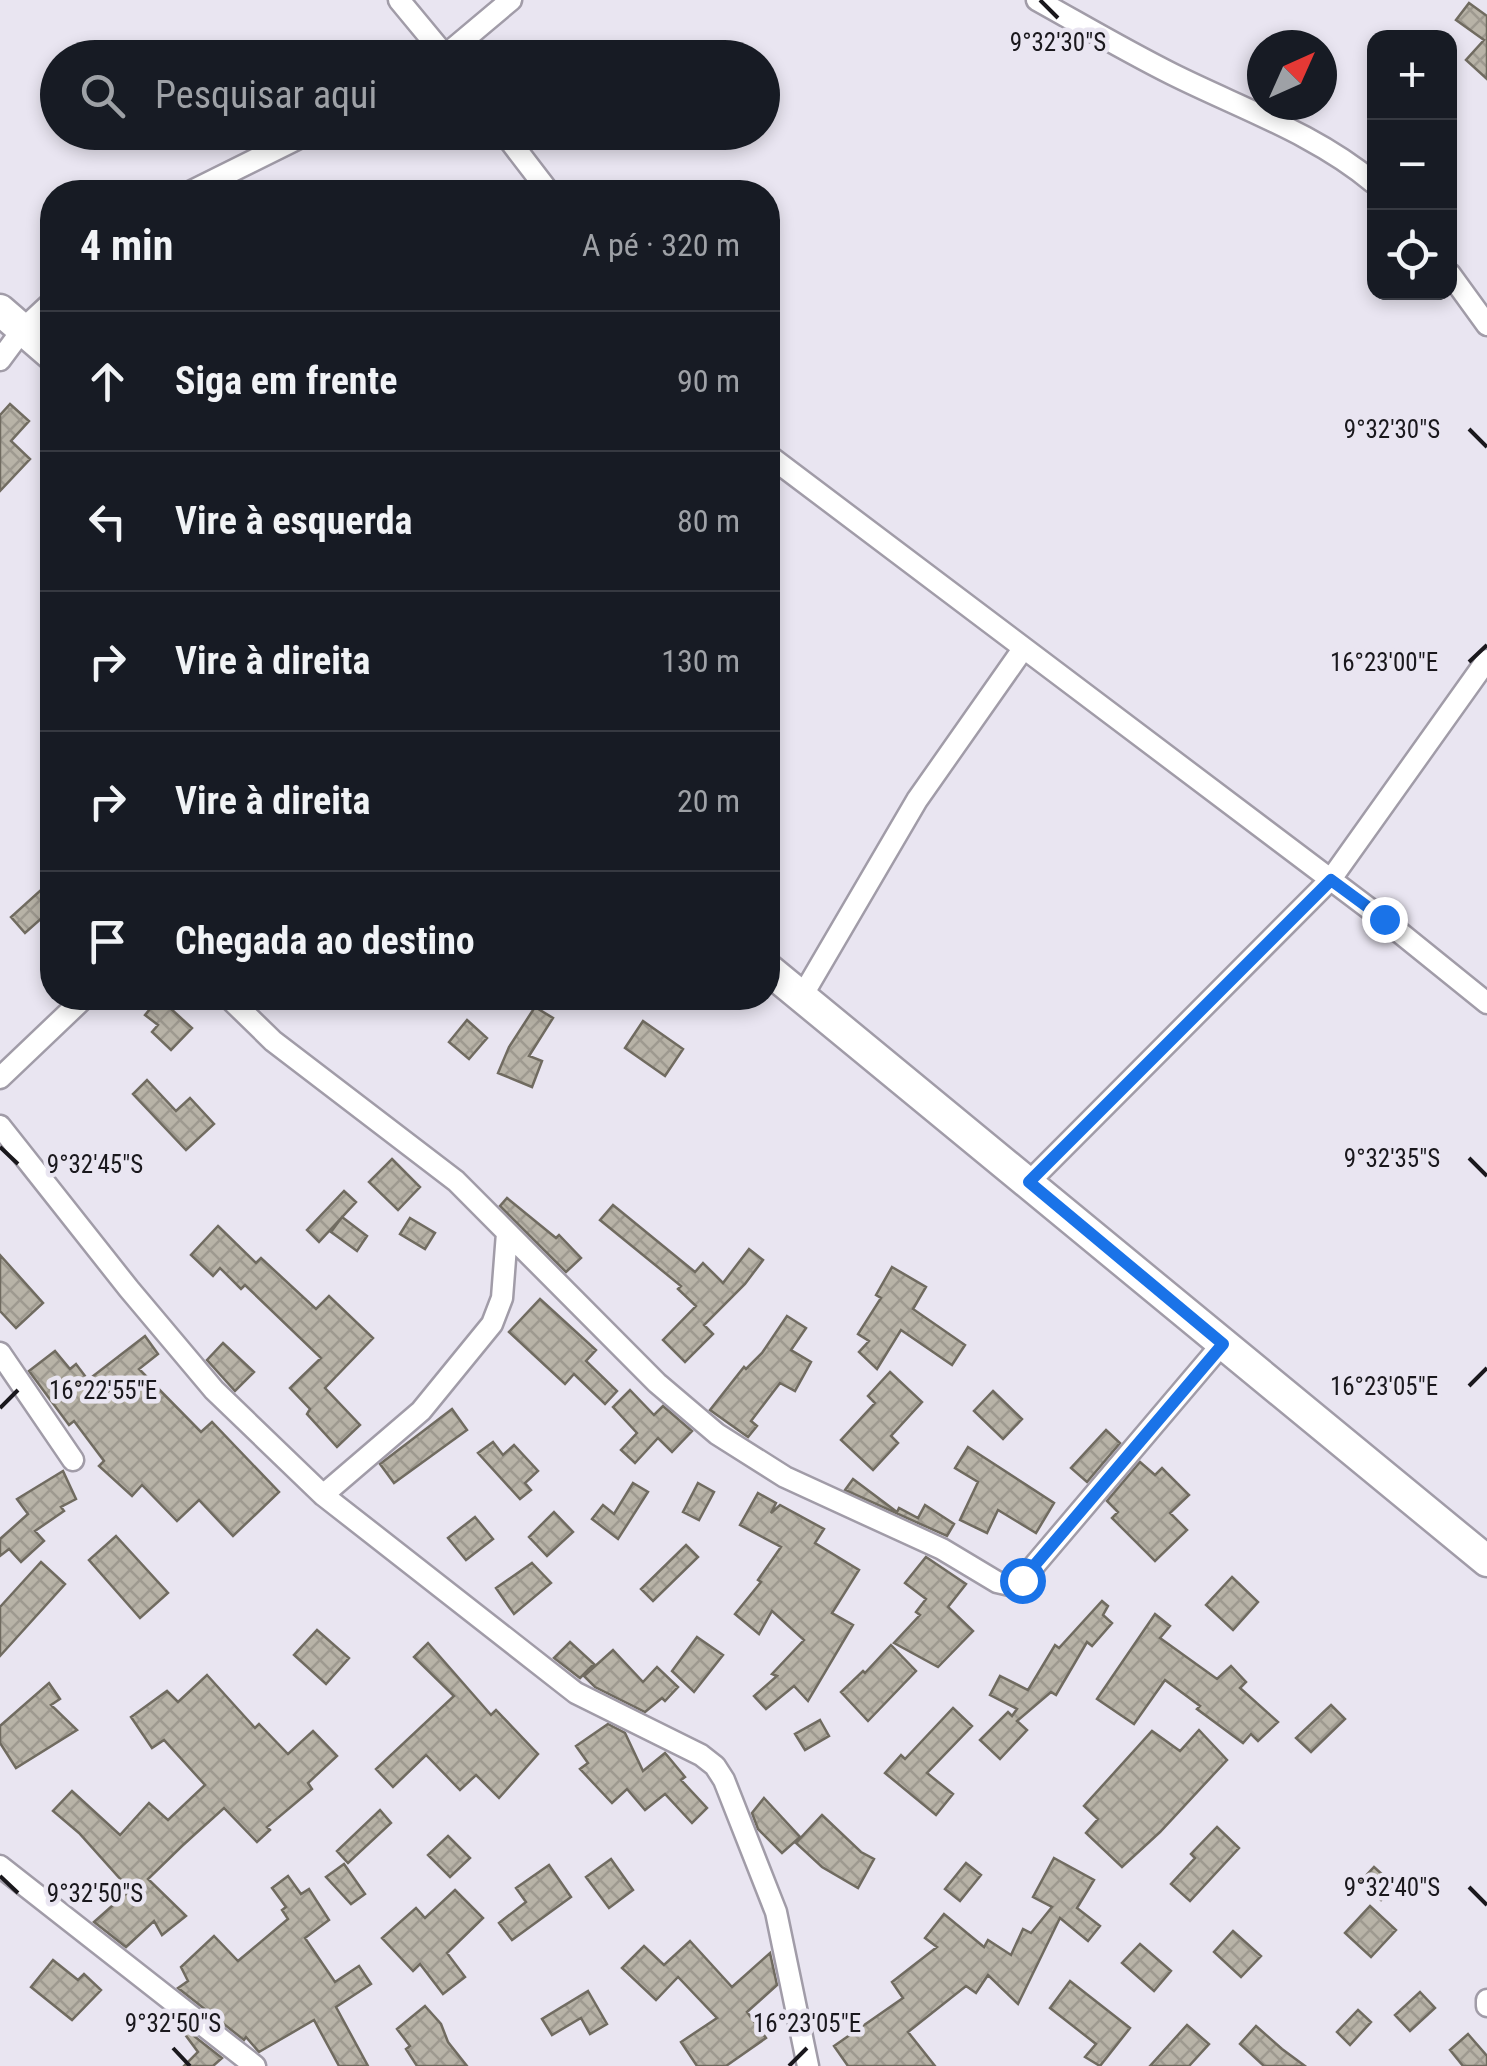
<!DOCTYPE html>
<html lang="pt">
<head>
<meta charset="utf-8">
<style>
  body { margin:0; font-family:"Roboto Condensed",sans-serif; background:#242831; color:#f1f3f6 }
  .controls { position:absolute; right:30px; top:30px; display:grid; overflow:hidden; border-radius:20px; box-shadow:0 5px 15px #0003 }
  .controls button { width:90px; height:90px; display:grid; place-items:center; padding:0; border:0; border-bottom:2px solid #363941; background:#171b24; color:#f1f3f6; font:50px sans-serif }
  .compass { position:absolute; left:1247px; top:30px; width:90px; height:90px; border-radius:50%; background:#171b24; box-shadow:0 5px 15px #0003; rotate:45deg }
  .stop { position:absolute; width:30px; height:30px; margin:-22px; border:8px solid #1a73e8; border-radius:50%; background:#fff }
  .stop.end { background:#1a73e8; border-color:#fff; box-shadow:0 2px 10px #0008 }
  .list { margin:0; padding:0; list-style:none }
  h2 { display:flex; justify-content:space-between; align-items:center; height:130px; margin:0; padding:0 40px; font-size:42px }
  h2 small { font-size:32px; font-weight:400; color:#9ea1a6 }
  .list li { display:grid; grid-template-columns:65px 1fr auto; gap:30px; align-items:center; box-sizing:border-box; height:140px; padding:0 40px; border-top:2px solid #363941 }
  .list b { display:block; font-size:38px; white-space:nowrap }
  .list em { font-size:32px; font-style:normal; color:#9ea1a6 }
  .icon { flex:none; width:55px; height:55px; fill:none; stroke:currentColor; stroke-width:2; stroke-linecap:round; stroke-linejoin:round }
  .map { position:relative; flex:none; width:1487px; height:2066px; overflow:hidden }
  .search { position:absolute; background:#171b24; box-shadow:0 5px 15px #0003; left:40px; top:40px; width:740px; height:110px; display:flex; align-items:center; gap:25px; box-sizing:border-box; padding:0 35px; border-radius:55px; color:#9ea1a6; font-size:38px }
  .panel { position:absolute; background:#171b24; box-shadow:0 5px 15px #0003; left:40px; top:180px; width:740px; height:830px; border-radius:40px }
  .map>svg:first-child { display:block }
  .building { fill:url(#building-cross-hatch); stroke:#706b60; stroke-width:2.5 }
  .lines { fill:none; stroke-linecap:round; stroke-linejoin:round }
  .street-casing { stroke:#a19ca8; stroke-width:25 }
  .primary-casing { stroke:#a19ca8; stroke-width:35 }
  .street { stroke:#fff; stroke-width:20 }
  .primary { stroke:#fff; stroke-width:30 }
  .route { stroke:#1a73e8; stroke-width:12 }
  .ticks { fill:none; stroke:#1a181d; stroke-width:4 }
  .ticks-label { font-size:25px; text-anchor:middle; fill:#1a181d; stroke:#e9e5f1; stroke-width:9; stroke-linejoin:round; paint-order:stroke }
</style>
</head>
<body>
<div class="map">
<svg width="1487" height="2066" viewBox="0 0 1487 2066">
  <defs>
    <pattern id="building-cross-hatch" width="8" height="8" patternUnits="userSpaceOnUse" patternTransform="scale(2.5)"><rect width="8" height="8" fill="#b8b3a7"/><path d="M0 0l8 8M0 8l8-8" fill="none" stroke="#9e998f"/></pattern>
  </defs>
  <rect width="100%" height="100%" fill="#e9e5f1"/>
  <path class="building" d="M1469,3L1487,16V79L1466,60L1484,40L1456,20Z
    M10,404L29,421L11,441L30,459L0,491V415Z
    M52,880V909L25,933L11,917Z
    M159,998L192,1028L171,1050L152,1032L158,1025L145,1015Z
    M535,1007L553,1018L529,1056L542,1061L532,1087L498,1073L509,1047Z
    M467,1020L487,1038L469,1059L449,1042Z
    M643,1021L683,1049L665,1076L625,1048Z
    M147,1080L176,1111L190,1098L214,1124L186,1150L133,1094Z
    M392,1159L420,1187L398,1210L369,1182Z
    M344,1191L356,1202L319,1242L307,1230Z
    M507,1198L556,1238L559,1235L581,1258L566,1272L500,1206Z
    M613,1205L695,1272L703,1263L723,1283L749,1249L763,1260L745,1284L704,1325L713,1334L685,1362L663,1340L696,1306L678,1289L681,1286L600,1220Z
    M342,1217L367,1236L357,1251L331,1232Z
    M410,1218L435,1233L425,1249L400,1234Z
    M218,1226L256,1263L261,1258L316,1309L329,1296L373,1338L325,1388L360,1425L337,1447L307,1414L310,1409L290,1388L321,1358L245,1285L241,1289L220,1268L213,1276L191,1255Z
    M0,1255L43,1303L16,1328L0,1311Z
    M892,1267L926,1287L913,1309L965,1345L952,1365L901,1330L877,1369L859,1352L869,1341L858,1334L881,1298L876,1295Z
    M540,1299L596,1350L586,1361L617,1391L605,1404L574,1374L565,1384L509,1332Z
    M787,1316L806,1328L791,1350L811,1362L795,1391L780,1383L751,1421L757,1426L748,1437L710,1410L744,1367L746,1369L762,1353Z
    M145,1336L158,1354L139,1369L201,1432L212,1422L279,1492L233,1536L199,1500L177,1521L142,1485L132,1496L99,1466L104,1461L74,1421L69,1425L29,1371L55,1351L70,1369L76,1364L88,1380Z
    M223,1343L254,1372L235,1391L207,1360Z
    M890,1372L922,1402L891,1436L898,1443L873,1470L841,1440L875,1403L868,1396Z
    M630,1390L654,1415L663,1406L692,1431L672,1452L658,1438L635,1463L621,1450L637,1433L613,1407Z
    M993,1391L1022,1419L1003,1439L974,1411Z
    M452,1409L467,1430L394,1483L380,1464Z
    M1106,1430L1120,1443L1087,1482L1071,1468Z
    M493,1442L503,1455L514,1445L538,1471L525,1483L531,1490L520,1499L478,1453Z
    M968,1447L1054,1503L1036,1533L998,1510L987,1533L960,1520L978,1482L955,1468Z
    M1140,1462L1155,1475L1162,1468L1189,1495L1170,1513L1187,1530L1155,1561L1112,1518L1118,1512L1107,1501Z
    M63,1471L76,1499L61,1507L64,1511L35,1531L44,1541L21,1562L9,1549L0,1556V1539L28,1514L17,1499Z
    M853,1479L897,1512L899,1508L918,1518L925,1505L954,1524L947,1536L845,1490Z
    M633,1483L648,1492L618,1539L592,1519L603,1505L614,1514Z
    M698,1483L714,1492L699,1520L683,1512Z
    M758,1493L776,1503L771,1513L780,1505L824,1529L815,1543L859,1570L832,1613L853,1625L808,1701L794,1686L766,1709L754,1696L777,1676L772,1674L804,1640L772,1611L759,1634L735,1614L761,1582L758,1580L781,1547L740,1525Z
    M554,1512L573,1532L547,1556L529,1537Z
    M475,1517L493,1539L466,1560L448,1538Z
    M116,1536L168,1593L140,1618L89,1560Z
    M686,1545L698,1557L653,1601L641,1589Z
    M926,1557L966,1584L948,1607L973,1631L938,1667L894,1643L920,1615L916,1612L926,1599L905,1583Z
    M41,1562L65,1584L0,1656V1607Z
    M532,1563L551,1583L514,1614L496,1588Z
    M1232,1577L1258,1602L1233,1630L1206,1605Z
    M1102,1601L1108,1606L1103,1615L1112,1623L1092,1646L1087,1642L1056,1695L1051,1692L1017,1721L1027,1730L1000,1759L980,1740L1008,1712L1012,1716L1017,1709L990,1695L1000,1676L1028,1690L1055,1645L1059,1648Z
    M1155,1614L1170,1626L1160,1638L1217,1679L1231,1666L1246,1682L1240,1688L1278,1722L1258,1741L1251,1734L1243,1743L1197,1709L1200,1706L1165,1680L1134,1724L1097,1699Z
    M317,1630L349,1658L326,1684L294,1655Z
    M697,1637L723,1655L694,1692L672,1671Z
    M570,1642L594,1664L580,1678L554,1658Z
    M428,1643L491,1715L496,1710L538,1754L499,1798L476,1775L460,1790L426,1755L393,1787L376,1769L454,1696L414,1657Z
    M891,1645L916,1671L868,1721L841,1692L863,1671L865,1673Z
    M613,1650L643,1682L657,1667L678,1687L665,1701L662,1698L645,1712L595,1687L584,1676Z
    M207,1675L255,1728L259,1724L288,1754L313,1731L337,1756L308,1783L312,1789L267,1827L270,1830L257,1842L224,1808L182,1846L148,1879L186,1916L162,1935L154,1921L126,1947L94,1922L130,1890L79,1833L53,1811L72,1791L120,1835L149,1803L168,1820L205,1785L164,1740L152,1748L131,1717L167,1691L178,1702Z
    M49,1683L60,1699L51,1705L77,1730L16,1768L0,1743V1726Z
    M1331,1705L1345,1719L1311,1752L1296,1738Z
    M953,1708L972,1726L927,1773L953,1794L936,1815L885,1773L901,1755L905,1759Z
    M820,1720L829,1736L805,1750L795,1734Z
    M608,1724L625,1733L643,1771L665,1753L685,1777L681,1780L707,1808L692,1823L665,1794L645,1810L627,1789L612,1803L580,1769L588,1763L576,1746Z
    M1199,1730L1227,1760L1160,1832L1122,1867L1086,1833L1098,1819L1084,1806L1152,1731L1180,1751Z
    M764,1798L800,1837L782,1853L758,1829L752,1813Z
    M380,1810L391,1823L348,1863L337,1851Z
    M822,1815L861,1852L874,1859L858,1888L822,1867L796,1843Z
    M1217,1827L1239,1848L1190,1901L1171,1884L1195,1858L1191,1854Z
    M448,1836L470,1858L450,1877L428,1855Z
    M1054,1858L1094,1880L1077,1908L1100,1926L1088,1941L1060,1918L1018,2004L988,1975L976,1993L966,1986L908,2032L935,2066H848L834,2046L903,1998L892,1982L937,1947L925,1938L944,1914L984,1947L988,1940L1011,1955L1023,1929L1031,1933L1052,1907L1033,1897Z
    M611,1859L633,1890L609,1908L586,1877Z
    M966,1863L981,1875L960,1901L945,1889Z
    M344,1864L365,1894L351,1904L326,1877Z
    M549,1865L571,1897L512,1940L499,1923L526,1902L516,1888Z
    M1374,1867L1394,1885L1381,1900L1360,1882Z
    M288,1876L301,1894L309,1889L329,1920L305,1938L335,1982L359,1966L371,1984L336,2007L368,2066H339L314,2020L259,2052L246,2037L244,2040L178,1988L188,1981L181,1967L214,1936L238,1961L288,1919L282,1910L286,1907L272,1888Z
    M455,1890L483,1918L447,1953L465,1977L443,1994L420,1964L413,1971L382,1938L416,1908L425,1918Z
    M1370,1906L1396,1930L1371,1957L1345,1933Z
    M1233,1931L1261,1956L1241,1977L1214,1952Z
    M690,1941L732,1987L770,1953L777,1985L747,2012L766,2038L726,2066H697L681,2042L717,2018L678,1977L656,2000L622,1968L644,1946L664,1965Z
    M1140,1944L1171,1971L1154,1991L1122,1963Z
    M53,1960L78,1980L84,1974L101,1990L72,2020L31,1987Z
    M1070,1981L1130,2028L1100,2066L1085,2057L1096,2044L1050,2008Z
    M588,1991L607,2024L590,2034L581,2018L552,2035L542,2019Z
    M1420,1992L1435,2008L1410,2031L1395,2015Z
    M425,2006L441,2024L448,2042L467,2066H417L406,2049L410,2046L397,2029Z
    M1358,2010L1371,2022L1350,2045L1337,2032Z
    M175,2021L222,2058L213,2066H184L198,2052Z
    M1187,2025L1209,2044L1189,2066H1150Z
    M1256,2026L1282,2049L1305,2066H1264L1240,2044Z
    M1468,2034L1487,2056V2066H1463L1450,2050Z"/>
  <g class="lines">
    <defs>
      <path id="street" d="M399,0L447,58
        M1037,0C1082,25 1126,51 1172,74C1240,108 1316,134 1374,183
        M442,58L511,0
        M503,132L549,192
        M190,192L311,132
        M1450,274L1487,325
        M0,360L23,329L52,302
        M768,455L1383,919L1487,1003
        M229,998L273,1041L456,1181L657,1383L717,1434L785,1477L942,1549L997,1582L1010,1585L1022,1580L1223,1343
        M801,998L917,800L1023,649
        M0,1078L84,998
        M0,1126L129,1289L214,1390L323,1495L576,1693L701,1755L715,1766L724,1780L776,1912L808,2066
        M1029,1182L1331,879L1487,660
        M0,1353L73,1460
        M323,1495L421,1411L492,1324L502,1298L507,1233
        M0,1866L255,2066
        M1487,2000V2006"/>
      <path id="primary" d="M0,310L52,355
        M768,969L1487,1561"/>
    </defs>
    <use href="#street" class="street-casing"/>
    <use href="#primary" class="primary-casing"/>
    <use href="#street" class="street"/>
    <use href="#primary" class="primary"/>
  </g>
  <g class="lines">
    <path class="route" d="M1022,1580L1223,1344L1029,1182L1331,880L1384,919"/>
  </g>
  <path class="ticks" d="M1040,0L1058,18M1469,429L1487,447M1469,662L1487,645M0,1147L18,1164M1469,1158L1487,1176M1469,1386L1487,1368M0,1408L18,1390M0,1876L18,1893M1469,1887L1487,1905M173,2048L190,2066M789,2066L807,2048"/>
  <g class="ticks-label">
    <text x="1058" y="51">9°32'30"S</text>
    <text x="1392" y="438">9°32'30"S</text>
    <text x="1384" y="671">16°23'00"E</text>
    <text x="1392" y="1167">9°32'35"S</text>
    <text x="95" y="1173">9°32'45"S</text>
    <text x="1384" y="1395">16°23'05"E</text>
    <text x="103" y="1399">16°22'55"E</text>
    <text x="1392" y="1896">9°32'40"S</text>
    <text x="95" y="1902">9°32'50"S</text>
    <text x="173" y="2032">9°32'50"S</text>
    <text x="807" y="2032">16°23'05"E</text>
  </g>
</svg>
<div class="controls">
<button>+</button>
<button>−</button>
<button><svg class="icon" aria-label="locate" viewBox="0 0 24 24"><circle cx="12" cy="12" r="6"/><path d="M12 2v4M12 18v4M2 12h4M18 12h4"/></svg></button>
</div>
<svg class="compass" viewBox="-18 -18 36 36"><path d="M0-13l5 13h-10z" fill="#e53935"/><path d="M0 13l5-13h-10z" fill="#9ea1a6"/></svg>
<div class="stop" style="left:1022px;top:1580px"></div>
<div class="stop end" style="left:1384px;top:919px"></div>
<div class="search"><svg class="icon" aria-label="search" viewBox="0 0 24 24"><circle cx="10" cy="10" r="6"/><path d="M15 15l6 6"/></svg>Pesquisar aqui</div>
<section class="panel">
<h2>4 min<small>A pé · 320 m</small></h2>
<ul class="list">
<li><svg class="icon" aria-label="ahead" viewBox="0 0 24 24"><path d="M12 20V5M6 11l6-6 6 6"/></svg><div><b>Siga em frente</b></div><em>90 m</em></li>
<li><svg class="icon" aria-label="left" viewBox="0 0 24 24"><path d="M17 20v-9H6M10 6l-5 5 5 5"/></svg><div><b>Vire à esquerda</b></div><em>80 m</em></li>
<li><svg class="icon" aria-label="right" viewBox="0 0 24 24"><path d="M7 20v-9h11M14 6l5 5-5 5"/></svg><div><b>Vire à direita</b></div><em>130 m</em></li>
<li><svg class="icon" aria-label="right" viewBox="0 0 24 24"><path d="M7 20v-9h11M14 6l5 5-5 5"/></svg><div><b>Vire à direita</b></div><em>20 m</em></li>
<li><svg class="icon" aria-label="arrive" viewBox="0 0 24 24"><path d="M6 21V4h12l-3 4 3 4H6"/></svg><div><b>Chegada ao destino</b></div></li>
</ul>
</section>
</div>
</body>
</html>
